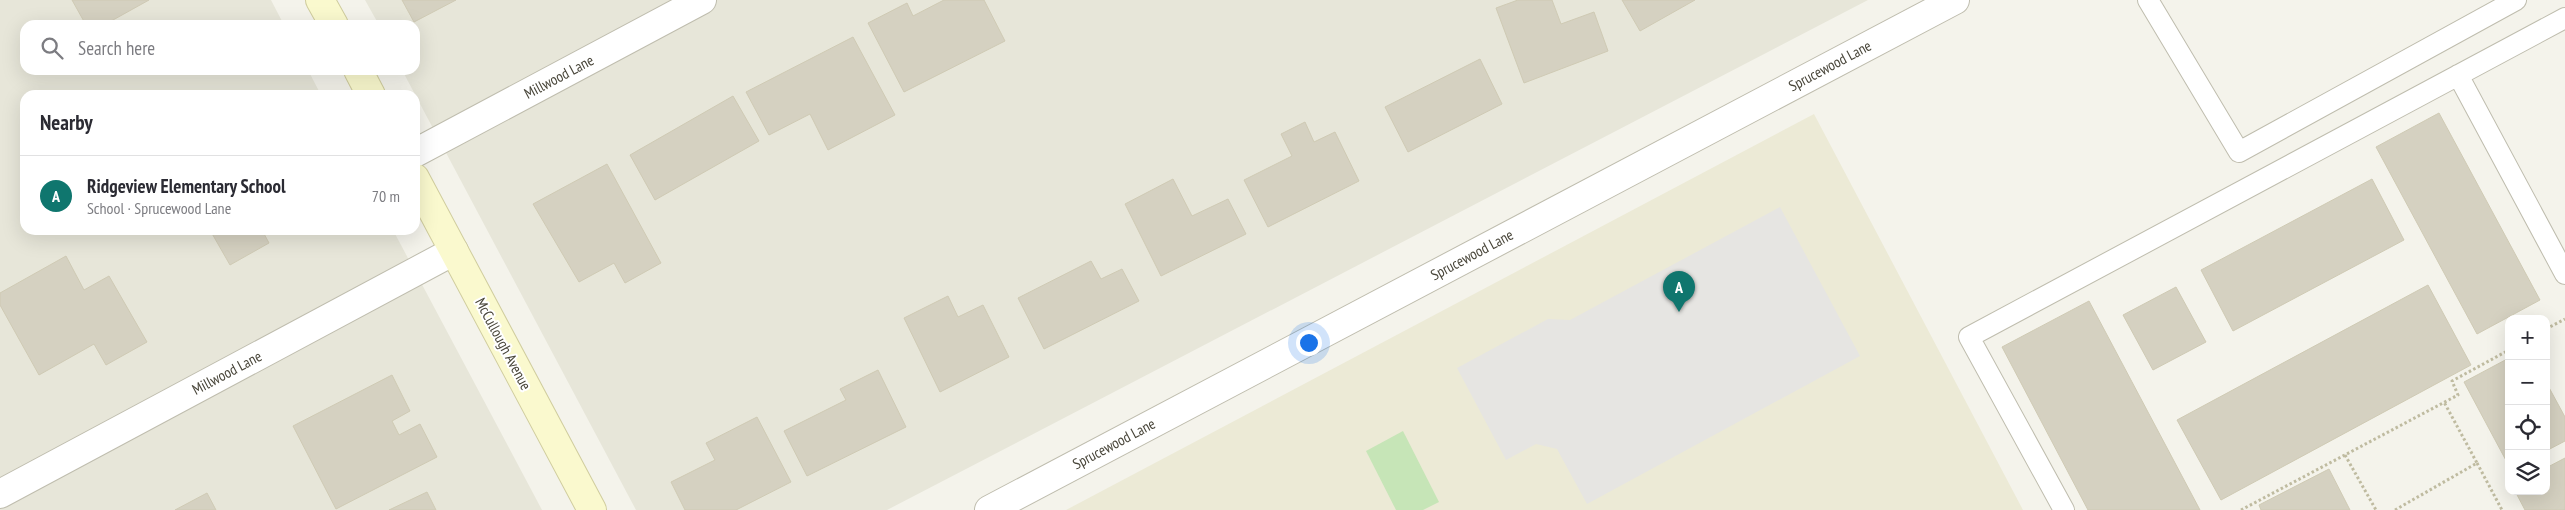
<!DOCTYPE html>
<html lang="en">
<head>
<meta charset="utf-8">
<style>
  body { margin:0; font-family:"PT Sans Narrow",sans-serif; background:#f7f7f7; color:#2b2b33 }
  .controls { position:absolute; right:15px; bottom:15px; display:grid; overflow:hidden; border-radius:10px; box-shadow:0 5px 20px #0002 }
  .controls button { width:45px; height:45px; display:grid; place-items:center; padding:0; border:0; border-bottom:1px solid #e1e1e2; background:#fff; color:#2b2b33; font:25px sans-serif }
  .you { position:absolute; left:1308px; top:342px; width:18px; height:18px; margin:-12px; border:4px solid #fff; border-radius:50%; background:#1a73e8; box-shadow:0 0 0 8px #1a73e833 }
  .badge { display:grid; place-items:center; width:32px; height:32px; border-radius:50%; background:#0f766e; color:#fff; font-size:16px; font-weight:700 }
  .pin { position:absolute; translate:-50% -41px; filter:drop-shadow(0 1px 2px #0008) }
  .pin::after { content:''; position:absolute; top:26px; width:18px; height:15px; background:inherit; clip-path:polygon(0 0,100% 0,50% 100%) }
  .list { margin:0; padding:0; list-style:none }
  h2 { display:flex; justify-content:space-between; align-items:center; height:65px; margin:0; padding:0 20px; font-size:21px }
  h2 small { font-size:16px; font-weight:400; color:#7c7c81 }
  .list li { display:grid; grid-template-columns:32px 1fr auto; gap:15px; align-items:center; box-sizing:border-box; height:80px; padding:0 20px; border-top:1px solid #e1e1e2 }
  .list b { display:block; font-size:19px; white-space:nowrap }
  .list p { margin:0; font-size:16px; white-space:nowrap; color:#7c7c81 }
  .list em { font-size:16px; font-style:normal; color:#7c7c81 }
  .icon { flex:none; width:28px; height:28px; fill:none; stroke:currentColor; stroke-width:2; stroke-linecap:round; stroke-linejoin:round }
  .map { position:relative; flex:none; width:2565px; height:510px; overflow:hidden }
  .search { position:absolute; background:#fff; box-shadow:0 5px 20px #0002; left:20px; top:20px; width:400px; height:55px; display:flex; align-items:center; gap:12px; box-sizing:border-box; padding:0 18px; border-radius:15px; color:#7c7c81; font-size:19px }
  .panel { position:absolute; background:#fff; box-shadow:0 5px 20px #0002; left:20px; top:90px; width:400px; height:145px; border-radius:15px }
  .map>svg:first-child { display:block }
  .residential { fill:#e7e6d9 }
  .education { fill:#ecead6 }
  .green { fill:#c6e5b7 }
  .parking { fill:#e6e5e2 }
  .building { fill:#d5d1c1; stroke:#cfcab4 }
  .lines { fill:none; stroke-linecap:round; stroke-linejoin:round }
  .service-casing { stroke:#bfbdae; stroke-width:22 }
  .minor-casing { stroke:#bfbdae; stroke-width:30 }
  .tertiary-casing { stroke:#bfbdae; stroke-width:30 }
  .secondary-casing { stroke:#d0cd9e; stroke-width:30 }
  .path { stroke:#bfbba0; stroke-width:3; stroke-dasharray:2.5 2.5; stroke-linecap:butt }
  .service { stroke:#fff; stroke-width:20 }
  .minor { stroke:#fff; stroke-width:28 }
  .tertiary { stroke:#fff; stroke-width:28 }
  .secondary { stroke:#faf9ce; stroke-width:28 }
  .labels { text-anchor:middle; stroke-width:4; stroke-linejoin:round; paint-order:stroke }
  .street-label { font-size:15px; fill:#484539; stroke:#fff }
</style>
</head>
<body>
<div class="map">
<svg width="2565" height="510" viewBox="0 0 2565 510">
  <rect width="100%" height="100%" fill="#f4f3eb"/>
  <path class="residential" d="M0,0H271L284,25H25V70H308L321,95H25V230H393L542,510H0Z
    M365,0H1868L887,510H636L402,70H415V25H379Z"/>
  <path class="education" d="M1814,114L2023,510H1066Z"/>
  <path class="green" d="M1403,431L1439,502L1423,510H1396L1366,451Z"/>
  <path class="parking" d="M1780,207L1860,356L1587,504L1557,449L1536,444L1506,460L1457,368L1548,319L1570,320Z"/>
  <path class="building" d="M72,0H149L104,25H86Z
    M402,0H456L414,22Z
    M944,0H984L1005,41L904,92L868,23L907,3L913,16Z
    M1518,0H1552L1561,24L1594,12L1608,51L1524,83L1496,8Z
    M1622,0H1695L1640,31Z
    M853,37L895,115L828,150L810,114L769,135L746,92Z
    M1480,59L1502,104L1408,152L1385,107Z
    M733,96L759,141L655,200L630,155Z
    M2439,113L2540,300L2477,334L2376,147Z
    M1305,122L1314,142L1335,132L1359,181L1268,227L1244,180L1292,156L1281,134Z
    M607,164L661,263L625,283L614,263L579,282L533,204Z
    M1173,179L1192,216L1228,199L1246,234L1161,276L1125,204Z
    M2372,179L2404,240L2233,331L2201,270Z
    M210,230H262L269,243L230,265Z
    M66,256L84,290L109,276L147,342L106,365L94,344L39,375L0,305V293Z
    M1091,261L1101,279L1122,269L1139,301L1044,349L1018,298Z
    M2428,285L2471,365L2221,500L2177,420Z
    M2176,287L2206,342L2153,370L2123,315Z
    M948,296L958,317L983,305L1009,357L940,392L904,318Z
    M2089,301L2200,510H2088L2002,347Z
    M2509,358V466L2464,382Z
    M878,370L906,427L807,476L784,431L846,400L840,389Z
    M392,375L410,411L392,421L399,435L420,424L437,457L336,509L293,426Z
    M2546,382L2565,417V441L2546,451Z
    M757,417L791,482L736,510H685L671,482L715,460L706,443Z
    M2565,458V510H2525L2515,491H2546V468Z
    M2329,469L2350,510H2261L2259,505Z
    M427,492L436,510H389Z
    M207,493L216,510H175Z"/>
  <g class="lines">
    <defs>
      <path id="service" d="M2148,0L2239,152L2516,0
        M2458,75L2565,274
        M2064,510L1969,337L2565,18"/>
      <path id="minor" d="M415,153L702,0
        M0,494L454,251"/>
      <path id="tertiary" d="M989,510L1955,0"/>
      <path id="secondary" d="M320,0L334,25
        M358,70L371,95
        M415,178L592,510"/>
    </defs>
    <use href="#service" class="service-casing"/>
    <use href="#minor" class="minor-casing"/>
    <use href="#tertiary" class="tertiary-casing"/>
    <use href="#secondary" class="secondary-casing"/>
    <path class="path" d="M2546,329L2565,319
      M2345,455L2376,510
      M2477,463L2502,510
      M2241,510L2458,395L2452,381L2509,350
      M2395,510L2477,463L2444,402"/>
    <use href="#service" class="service"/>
    <use href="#minor" class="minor"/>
    <use href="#tertiary" class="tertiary"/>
    <use href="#secondary" class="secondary"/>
  </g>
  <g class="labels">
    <g class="street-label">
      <text transform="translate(1830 66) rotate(-28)" y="5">Sprucewood Lane</text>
      <text transform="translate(559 77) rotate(-28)" y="5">Millwood Lane</text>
      <text transform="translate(1472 255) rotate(-28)" y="5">Sprucewood Lane</text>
      <text transform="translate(503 344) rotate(62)" y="5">McCullough Avenue</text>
      <text transform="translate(227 373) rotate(-28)" y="5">Millwood Lane</text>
      <text transform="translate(1114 444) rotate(-28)" y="5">Sprucewood Lane</text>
    </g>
  </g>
</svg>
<div class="controls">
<button>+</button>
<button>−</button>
<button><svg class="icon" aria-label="locate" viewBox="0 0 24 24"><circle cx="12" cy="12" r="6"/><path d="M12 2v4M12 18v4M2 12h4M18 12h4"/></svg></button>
<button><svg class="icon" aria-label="layers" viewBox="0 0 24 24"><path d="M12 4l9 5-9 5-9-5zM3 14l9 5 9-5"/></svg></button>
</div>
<div class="you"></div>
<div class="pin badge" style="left:1679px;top:312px">A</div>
<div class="search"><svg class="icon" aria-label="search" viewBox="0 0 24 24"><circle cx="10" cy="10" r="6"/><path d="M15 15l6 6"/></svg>Search here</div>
<section class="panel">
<h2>Nearby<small></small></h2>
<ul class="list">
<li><span class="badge">A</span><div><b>Ridgeview Elementary School</b><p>School · Sprucewood Lane</p></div><em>70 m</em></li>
</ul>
</section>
</div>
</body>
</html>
